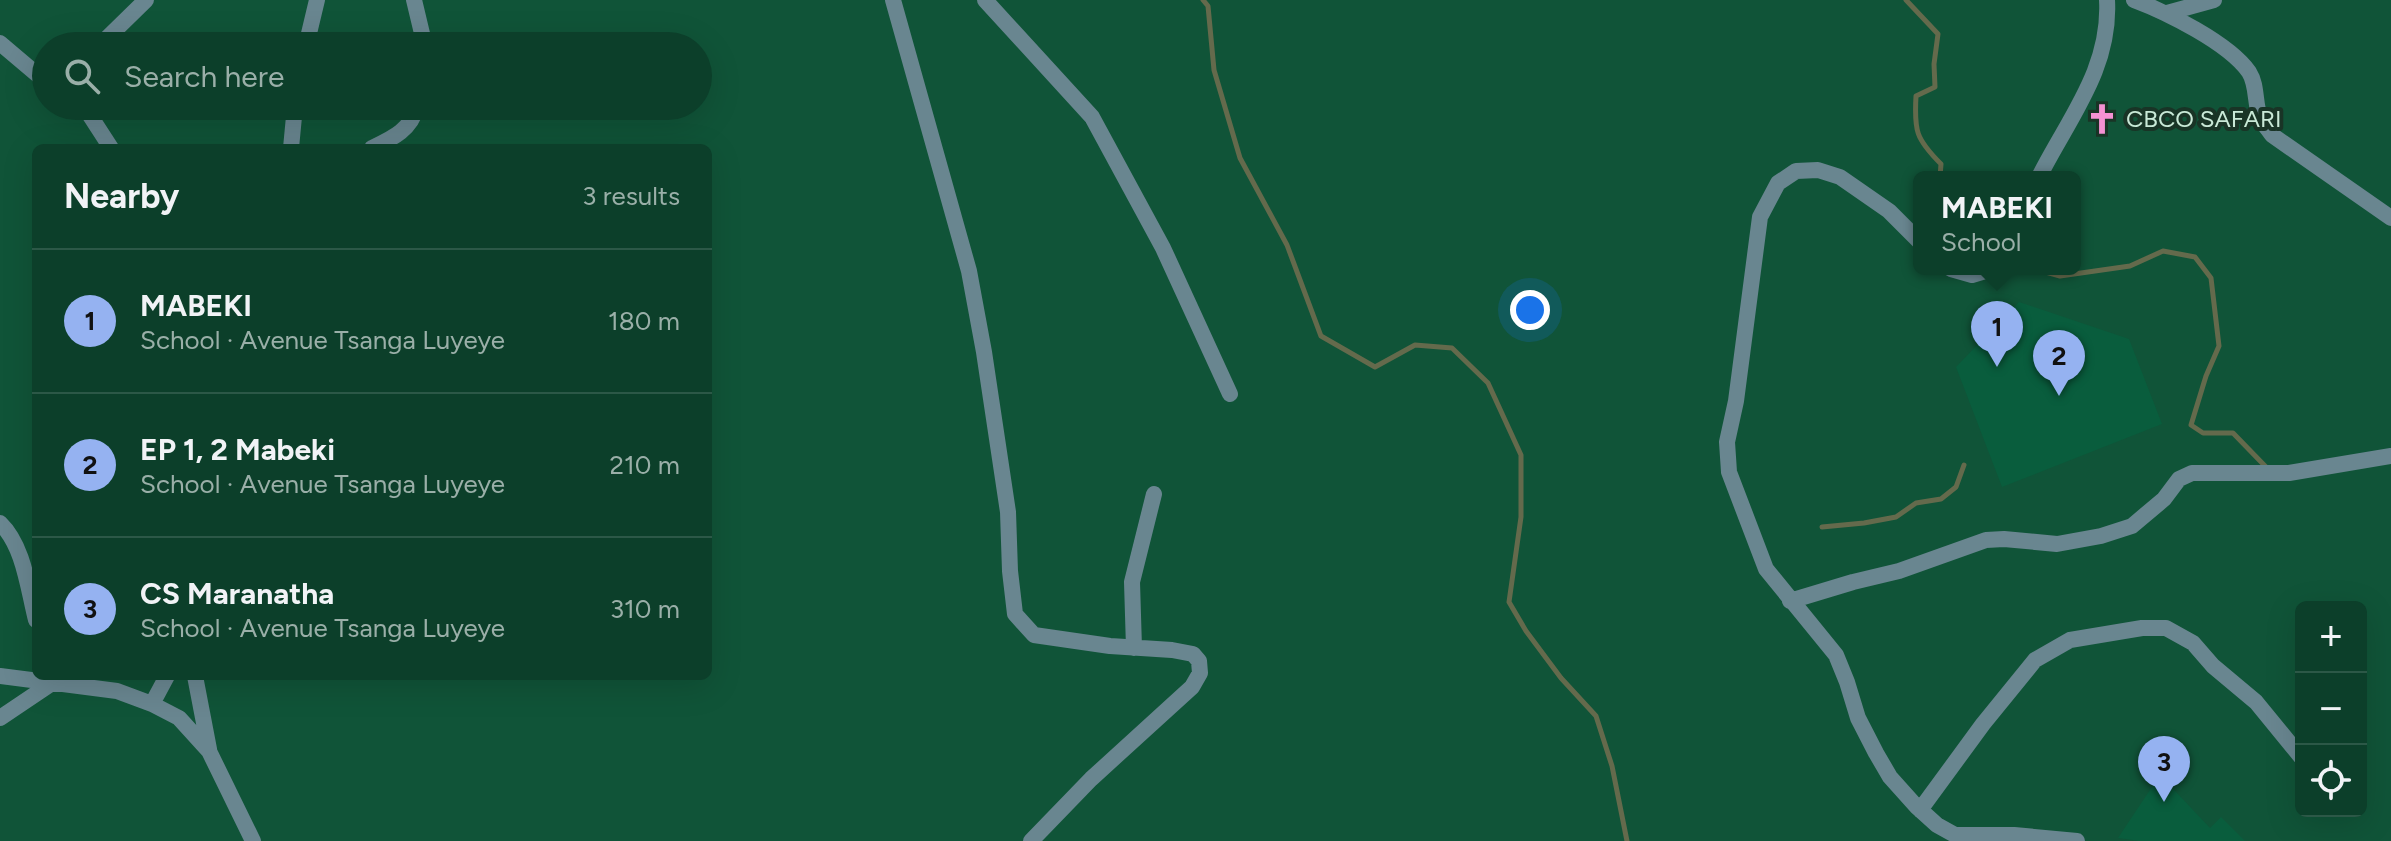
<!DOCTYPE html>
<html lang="en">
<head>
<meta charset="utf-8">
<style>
  body { margin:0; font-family:Figtree,sans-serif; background:#154632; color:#f1f3f6 }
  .controls { position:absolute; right:24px; bottom:24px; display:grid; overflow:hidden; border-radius:12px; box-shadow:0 8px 32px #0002 }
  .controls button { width:72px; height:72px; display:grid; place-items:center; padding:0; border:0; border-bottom:2px solid #2c5847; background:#0c3f2a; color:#f1f3f6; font:40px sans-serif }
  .you { position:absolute; left:1530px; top:310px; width:28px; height:28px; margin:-20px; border:6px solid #fff; border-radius:50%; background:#1a73e8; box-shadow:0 0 0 12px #1a73e833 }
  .badge { display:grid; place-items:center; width:52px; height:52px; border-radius:50%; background:#95b2f1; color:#111; font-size:26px; font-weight:700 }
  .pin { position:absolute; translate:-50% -66px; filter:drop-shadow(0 2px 4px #0008) }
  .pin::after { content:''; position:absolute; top:42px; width:28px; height:24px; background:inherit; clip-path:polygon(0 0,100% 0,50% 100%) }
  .popup { position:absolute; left:1913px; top:171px; width:168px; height:104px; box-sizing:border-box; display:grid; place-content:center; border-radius:12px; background:#0c3f2a; filter:drop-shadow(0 2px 6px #0005); font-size:26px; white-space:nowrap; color:#9aafa8 }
  .popup b { font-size:30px; color:#f1f3f6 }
  .popup::after { content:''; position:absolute; left:50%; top:100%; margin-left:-16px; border:16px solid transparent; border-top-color:#0c3f2a }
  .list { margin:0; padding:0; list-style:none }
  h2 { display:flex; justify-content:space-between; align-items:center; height:104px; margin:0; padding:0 32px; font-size:34px }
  h2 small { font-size:26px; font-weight:400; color:#9aafa8 }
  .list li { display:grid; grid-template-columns:52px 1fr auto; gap:24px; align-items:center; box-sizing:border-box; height:144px; padding:0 32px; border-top:2px solid #2c5847 }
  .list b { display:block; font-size:30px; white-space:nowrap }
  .list p { margin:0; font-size:26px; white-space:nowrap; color:#9aafa8 }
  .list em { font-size:26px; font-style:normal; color:#9aafa8 }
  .icon { flex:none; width:44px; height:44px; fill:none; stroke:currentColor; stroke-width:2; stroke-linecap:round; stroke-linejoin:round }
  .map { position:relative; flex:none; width:2391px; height:841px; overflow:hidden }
  .search { position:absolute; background:#0c3f2a; box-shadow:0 8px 32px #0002; left:32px; top:32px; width:680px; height:88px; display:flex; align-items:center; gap:20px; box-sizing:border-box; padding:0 28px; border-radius:44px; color:#9aafa8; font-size:30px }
  .panel { position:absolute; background:#0c3f2a; box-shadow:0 8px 32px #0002; left:32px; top:144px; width:680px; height:536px; border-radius:12px }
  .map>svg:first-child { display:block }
  .built { fill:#095d3d }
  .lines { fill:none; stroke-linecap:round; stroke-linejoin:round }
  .stream { stroke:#646a4c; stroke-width:5 }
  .minor { stroke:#698690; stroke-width:16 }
  .labels { text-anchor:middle; stroke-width:8; stroke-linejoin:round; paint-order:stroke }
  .poi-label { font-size:24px; fill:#c9e9d7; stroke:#193426; text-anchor:start }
</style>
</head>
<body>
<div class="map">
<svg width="2391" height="841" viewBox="0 0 2391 841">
  <rect width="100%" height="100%" fill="#105438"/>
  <path class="built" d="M2019,302L2129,339L2162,424L2002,487L1956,367Z
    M2160,775L2210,828L2221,817L2245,841H2140L2118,838Z"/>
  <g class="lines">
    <path class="stream" d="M1203,0L1208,6L1214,70L1240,158L1287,245L1321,336L1375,367L1415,345L1452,348L1488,383L1521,455V517L1509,602L1526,631L1561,678L1596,716L1612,766L1627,841
      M1906,0L1938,34L1934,64L1935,87L1916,96C1914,131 1916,139 1941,164L1940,177
      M2035,269L2060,276L2130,266L2163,251L2195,257L2211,278L2219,346L2206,376L2191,425L2203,433H2233L2266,467
      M1822,527L1864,523L1896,517L1916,503L1941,499L1956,487L1964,465"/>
    <path class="minor" d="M414,0L425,46
      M893,0L969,271L984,352L1008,512L1010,571L1015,614L1034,635L1110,646L1172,650L1193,654L1199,661L1200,673L1192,687L1091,779L1031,841
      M985,0L1092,117L1163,248L1230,394
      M2134,0C2166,12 2229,43 2249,72C2258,86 2254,105 2261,120C2264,125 2269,130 2272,135L2391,218
      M2167,13L2214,0
      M0,43L46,82
      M99,46L146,0
      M306,46L317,0
      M78,106L89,114L111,148
      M291,148L295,106
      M372,148C393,138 411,130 417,106
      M2039,177C2068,119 2111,69 2107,0
      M1919,241L1889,211L1840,177L1818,170L1796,171L1778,183L1760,217L1736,401L1727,442L1729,472L1766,569L1836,655L1847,682L1858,718L1876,753L1890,777L1916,806L1937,825L1955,835H2014L2077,841
      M1951,269L1972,275L1992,269
      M0,523C24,546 28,589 36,620
      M1790,601L1853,582L1899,571L1986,540L2004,539L2057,544L2101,536L2132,526L2164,499L2179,479L2192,473H2289L2391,456
      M1134,648L1132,582L1154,494
      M0,676L117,691L152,704L179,718L209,751L253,841
      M195,676L209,749
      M152,704L167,676
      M0,718L52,683V680
      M1920,810L1983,724L2035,660L2070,640L2142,628H2166L2193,643L2213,666L2256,702L2301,757"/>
  </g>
  <defs>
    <symbol id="church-bare" viewBox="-9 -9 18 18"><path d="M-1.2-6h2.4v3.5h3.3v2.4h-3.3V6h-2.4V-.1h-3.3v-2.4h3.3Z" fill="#f491d3" stroke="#193426" stroke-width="2.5" paint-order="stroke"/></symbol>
  </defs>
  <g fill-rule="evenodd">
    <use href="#church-bare" x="2080" y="97" width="44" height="44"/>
  </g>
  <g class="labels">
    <g class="poi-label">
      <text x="2126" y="127">CBCO SAFARI</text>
    </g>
  </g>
</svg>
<div class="controls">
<button>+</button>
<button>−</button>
<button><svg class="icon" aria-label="locate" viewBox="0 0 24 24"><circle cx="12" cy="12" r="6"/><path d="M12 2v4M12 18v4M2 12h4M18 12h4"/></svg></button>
</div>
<div class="you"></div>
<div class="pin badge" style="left:1997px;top:367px">1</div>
<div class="popup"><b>MABEKI</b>School</div>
<div class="pin badge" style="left:2059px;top:396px">2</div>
<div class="pin badge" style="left:2164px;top:802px">3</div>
<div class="search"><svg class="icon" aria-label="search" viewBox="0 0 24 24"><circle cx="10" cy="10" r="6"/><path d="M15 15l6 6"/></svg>Search here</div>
<section class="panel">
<h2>Nearby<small>3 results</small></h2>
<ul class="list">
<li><span class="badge">1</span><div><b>MABEKI</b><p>School · Avenue Tsanga Luyeye</p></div><em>180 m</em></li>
<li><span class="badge">2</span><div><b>EP 1, 2 Mabeki</b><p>School · Avenue Tsanga Luyeye</p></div><em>210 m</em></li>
<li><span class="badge">3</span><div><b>CS Maranatha</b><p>School · Avenue Tsanga Luyeye</p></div><em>310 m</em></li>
</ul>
</section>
</div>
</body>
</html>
